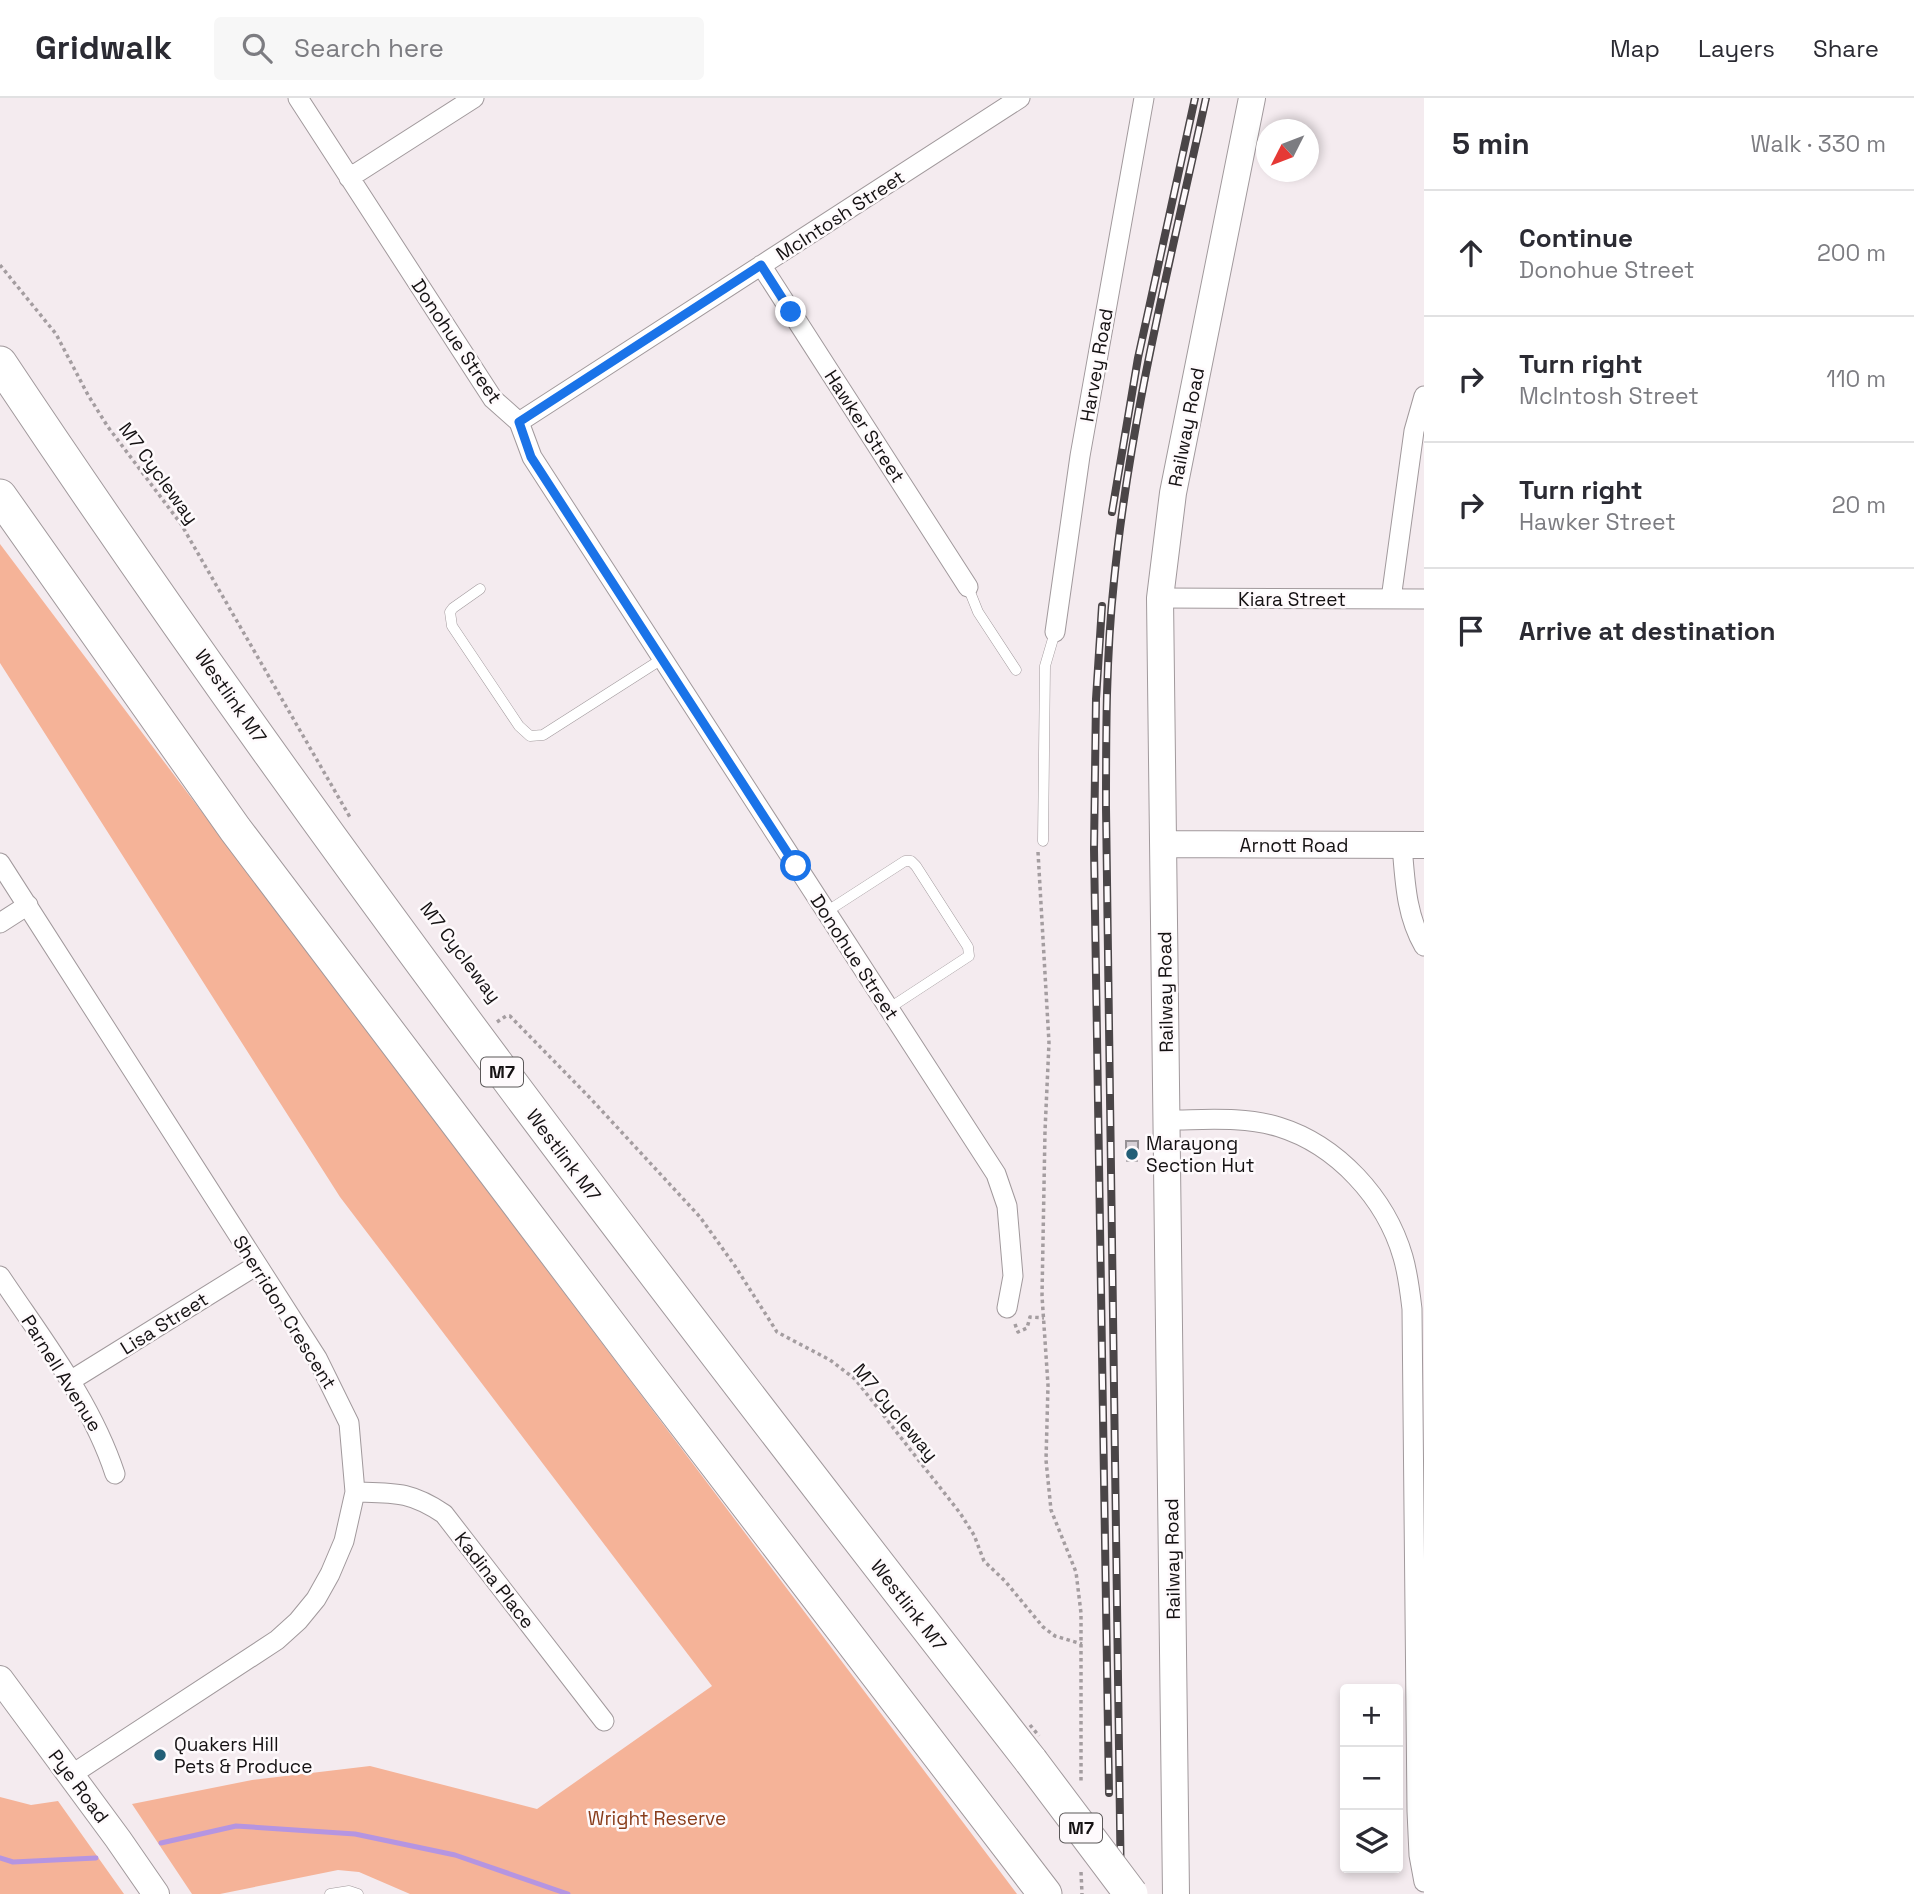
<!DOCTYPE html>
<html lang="en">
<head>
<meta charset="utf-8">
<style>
  body { margin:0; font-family:"Space Grotesk",sans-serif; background:#f7f7f7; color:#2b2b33 }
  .controls { position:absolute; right:21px; bottom:21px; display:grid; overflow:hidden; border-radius:7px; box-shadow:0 4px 10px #0003 }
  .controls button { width:63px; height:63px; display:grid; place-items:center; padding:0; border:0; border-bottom:2px solid #e1e1e2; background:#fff; color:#2b2b33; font:35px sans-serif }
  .compass { position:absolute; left:1256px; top:21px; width:63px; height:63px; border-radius:50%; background:#fff; box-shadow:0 4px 10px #0003; rotate:228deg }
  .stop { position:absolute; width:21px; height:21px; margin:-16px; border:5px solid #1a73e8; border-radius:50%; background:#fff }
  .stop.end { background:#1a73e8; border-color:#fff; box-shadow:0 2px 7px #0008 }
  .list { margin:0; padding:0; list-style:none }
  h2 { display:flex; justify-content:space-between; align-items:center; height:91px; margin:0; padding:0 28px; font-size:30px }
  h2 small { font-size:23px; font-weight:400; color:#7c7c81 }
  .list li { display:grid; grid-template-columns:46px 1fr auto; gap:21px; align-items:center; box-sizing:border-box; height:126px; padding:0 28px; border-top:2px solid #e1e1e2 }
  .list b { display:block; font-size:26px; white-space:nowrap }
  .list p { margin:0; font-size:23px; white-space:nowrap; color:#7c7c81 }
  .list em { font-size:23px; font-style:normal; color:#7c7c81 }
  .icon { flex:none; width:38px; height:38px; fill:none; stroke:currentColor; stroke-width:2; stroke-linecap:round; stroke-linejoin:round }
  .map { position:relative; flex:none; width:1424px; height:1796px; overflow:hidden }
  header { display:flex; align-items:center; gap:42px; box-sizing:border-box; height:98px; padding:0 35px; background:#fff; border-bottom:2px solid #e1e1e2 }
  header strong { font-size:33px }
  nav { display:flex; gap:38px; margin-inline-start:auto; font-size:24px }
  .search { width:490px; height:63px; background:#f7f7f7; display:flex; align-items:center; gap:18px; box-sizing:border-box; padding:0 24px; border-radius:7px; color:#7c7c81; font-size:26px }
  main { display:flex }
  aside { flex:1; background:#fff }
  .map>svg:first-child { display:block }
  .green { fill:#f5b398 }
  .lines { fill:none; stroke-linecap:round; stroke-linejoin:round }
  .stream { stroke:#b595e1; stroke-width:5 }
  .lane-casing { stroke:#a1999c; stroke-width:11 }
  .street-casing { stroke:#a1999c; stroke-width:21 }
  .secondary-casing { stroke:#a1999c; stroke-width:28 }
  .highway-casing { stroke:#a1999c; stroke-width:35 }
  .path { stroke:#a49da0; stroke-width:3.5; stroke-dasharray:3.5 3.5; stroke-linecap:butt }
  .lane { stroke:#fff; stroke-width:10 }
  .street { stroke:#fff; stroke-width:19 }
  .secondary { stroke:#fff; stroke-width:26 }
  .highway { stroke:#fff; stroke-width:33 }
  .rail-casing { stroke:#4a4547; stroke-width:8 }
  .rail { stroke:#fefafc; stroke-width:5; stroke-dasharray:16; stroke-linecap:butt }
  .highway-bridge-casing { stroke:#a1999c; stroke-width:35; stroke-linecap:butt }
  .path-bridge { stroke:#a49da0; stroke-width:3.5; stroke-dasharray:3.5 3.5; stroke-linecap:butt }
  .highway-bridge { stroke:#fff; stroke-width:33 }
  .wall { fill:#b8b2b7 }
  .building { fill:#d6cfd5; stroke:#969195; stroke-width:2 }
  .route { stroke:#1a73e8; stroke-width:9 }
  .poi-dot { fill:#235f77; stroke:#fefafc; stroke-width:2.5 }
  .labels { text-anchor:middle; stroke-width:5; stroke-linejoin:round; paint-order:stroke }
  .shield { fill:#fefafc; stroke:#5b5859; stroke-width:2 }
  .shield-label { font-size:18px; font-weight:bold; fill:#151213 }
  .street-label { font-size:19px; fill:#151213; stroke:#fefafc }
  .poi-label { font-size:19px; fill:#151213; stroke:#fefafc; text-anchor:start }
  .park-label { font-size:19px; fill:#893c1a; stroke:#fefafc }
</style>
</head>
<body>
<header>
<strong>Gridwalk</strong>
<div class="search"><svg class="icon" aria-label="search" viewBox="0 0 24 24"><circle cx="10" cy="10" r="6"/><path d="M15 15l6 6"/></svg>Search here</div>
<nav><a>Map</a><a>Layers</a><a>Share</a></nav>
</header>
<main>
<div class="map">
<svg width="1424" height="1796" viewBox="0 0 1424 1796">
  <rect width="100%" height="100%" fill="#f4ebef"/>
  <path class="green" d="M0,446L1017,1796H410L359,1774L338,1772L220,1796H192L132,1706L252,1682L370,1668L537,1711L712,1588L340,1099L0,565Z
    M0,1699L31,1707L58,1703L124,1796H0Z"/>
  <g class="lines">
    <path class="stream" d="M161,1745L236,1728L355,1736L455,1757L568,1796
      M0,1760L13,1764L96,1760"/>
    <defs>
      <path id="lane" d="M968,489L978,514L1016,572
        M480,491L453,510L450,514L452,528L519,628L530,638L543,637L662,561
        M1043,743L1045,568L1055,534
        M826,814L905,763H911L916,768L968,849L969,858L888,911
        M330,1796L349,1793L358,1796"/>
      <path id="street" d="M298,0L493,301L519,324L532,359L996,1076L1007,1108L1013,1178L1007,1210
        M349,80L474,0
        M761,167L968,489
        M519,324L1020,0
        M1160,500L1424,501
        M1391,501L1414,333L1424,298
        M1055,534L1080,358L1144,0
        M1402,747C1405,783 1406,817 1424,848
        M0,765L317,1260L349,1325L355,1394L344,1443L330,1476L316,1501L298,1523L277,1542L71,1677
        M0,825L28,807
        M1167,1022C1204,1022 1243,1018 1279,1029C1337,1047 1386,1100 1403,1159C1408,1176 1410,1194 1412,1211L1417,1713L1419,1757L1424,1784
        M0,1178C42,1241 91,1303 115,1376
        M70,1283L257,1167
        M355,1394C394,1395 410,1393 444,1416L604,1623"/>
      <path id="secondary" d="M1164,746L1424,747
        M0,1581L118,1741L156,1796
        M1176,1796L1160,500L1173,395L1252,0"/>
      <path id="highway" d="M0,265C321,747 675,1206 1031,1663
        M0,398L235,731L644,1272L1045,1796"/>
    </defs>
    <use href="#lane" class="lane-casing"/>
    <use href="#street" class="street-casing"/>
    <use href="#secondary" class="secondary-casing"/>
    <use href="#highway" class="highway-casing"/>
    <path class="path" d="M0,167L56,236L88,297L108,329L181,426L351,721
      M1038,754L1049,945L1045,1033L1042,1198L1048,1287L1046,1362L1051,1412L1076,1474L1081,1515V1685
      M497,924L506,918H510L591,1001L700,1119L735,1168L777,1234L830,1262L855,1281L960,1415L974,1437L984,1463L1005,1483L1043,1529L1055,1538L1082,1546
      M1015,1226L1018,1234L1027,1230L1030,1219L1044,1220
      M1081,1774L1082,1796"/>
    <use href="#lane" class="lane"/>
    <use href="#street" class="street"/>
    <use href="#secondary" class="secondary"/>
    <use href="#highway" class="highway"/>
    <defs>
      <path id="rail" d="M1112,414L1138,260L1195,0
        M1102,508L1096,601L1094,751L1109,1695
        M1121,1796L1106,710C1106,635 1106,558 1114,483C1130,320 1171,160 1206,0"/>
    </defs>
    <use href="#rail" class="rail-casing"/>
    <use href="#rail" class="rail"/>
    <defs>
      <path id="highway-bridge" d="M1031,1663L1131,1796"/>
    </defs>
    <use href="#highway-bridge" class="highway-bridge-casing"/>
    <path class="path-bridge" d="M1030,1627L1039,1638"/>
    <use href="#highway-bridge" class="highway-bridge"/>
  </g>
  <path class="wall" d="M1126,1043H1138V1064H1126Z"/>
  <path class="building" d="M1126,1043H1138V1059H1126Z"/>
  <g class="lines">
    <path class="route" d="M791,214L761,167L519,324L531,359L796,768"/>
  </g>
  <g class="poi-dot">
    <circle cx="1132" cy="1056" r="7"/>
    <circle cx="160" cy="1657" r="7"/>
  </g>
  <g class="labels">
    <g class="shield">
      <rect x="481" y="959.5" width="42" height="29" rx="5"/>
      <rect x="1060" y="1715.5" width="42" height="29" rx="5"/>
    </g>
    <g class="shield-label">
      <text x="502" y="980">M7</text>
      <text x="1081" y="1736">M7</text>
    </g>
    <g class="street-label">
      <text transform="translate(840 117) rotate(-33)" y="7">McIntosh Street</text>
      <text transform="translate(457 243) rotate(56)" y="7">Donohue Street</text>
      <text transform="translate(1096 267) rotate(-80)" y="7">Harvey Road</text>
      <text transform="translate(865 328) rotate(57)" y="7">Hawker Street</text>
      <text transform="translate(1186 329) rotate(-79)" y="7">Railway Road</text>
      <text transform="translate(159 375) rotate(54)" y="7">M7 Cycleway</text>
      <text x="1292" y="508">Kiara Street</text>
      <text transform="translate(231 598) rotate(55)" y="7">Westlink M7</text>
      <text x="1294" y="754">Arnott Road</text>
      <text transform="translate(461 854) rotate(53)" y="7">M7 Cycleway</text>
      <text transform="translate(855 859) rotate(57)" y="7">Donohue Street</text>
      <text transform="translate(1165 894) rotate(-91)" y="7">Railway Road</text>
      <text transform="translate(564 1057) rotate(53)" y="7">Westlink M7</text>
      <text transform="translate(285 1214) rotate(58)" y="7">Sherridon Crescent</text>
      <text transform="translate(164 1225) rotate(-32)" y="7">Lisa Street</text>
      <text transform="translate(62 1275) rotate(58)" y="7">Parnell Avenue</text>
      <text transform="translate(896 1314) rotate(50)" y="7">M7 Cycleway</text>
      <text transform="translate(1172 1461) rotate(-91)" y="7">Railway Road</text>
      <text transform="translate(495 1482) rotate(52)" y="7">Kadina Place</text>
      <text transform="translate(909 1507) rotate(52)" y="7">Westlink M7</text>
      <text transform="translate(79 1688) rotate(53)" y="7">Pye Road</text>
    </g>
    <g class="poi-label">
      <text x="1146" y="1052">Marayong<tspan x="1146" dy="22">Section Hut</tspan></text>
      <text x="174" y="1653">Quakers Hill<tspan x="174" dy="22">Pets &amp; Produce</tspan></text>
    </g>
    <g class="park-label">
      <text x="657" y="1727">Wright Reserve</text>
    </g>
  </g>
</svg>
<div class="controls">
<button>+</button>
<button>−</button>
<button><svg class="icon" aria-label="layers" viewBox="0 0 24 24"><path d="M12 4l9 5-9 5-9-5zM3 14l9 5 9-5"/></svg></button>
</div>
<svg class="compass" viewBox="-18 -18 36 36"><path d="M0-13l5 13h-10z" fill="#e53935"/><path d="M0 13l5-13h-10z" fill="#7c7c81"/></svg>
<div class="stop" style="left:796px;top:768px"></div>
<div class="stop end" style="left:791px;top:214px"></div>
</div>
<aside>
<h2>5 min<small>Walk · 330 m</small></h2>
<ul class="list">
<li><svg class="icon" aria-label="ahead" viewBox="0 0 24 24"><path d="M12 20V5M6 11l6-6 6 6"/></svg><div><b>Continue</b><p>Donohue Street</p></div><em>200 m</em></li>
<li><svg class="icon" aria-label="right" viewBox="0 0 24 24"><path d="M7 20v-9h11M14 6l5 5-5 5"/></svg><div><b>Turn right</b><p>McIntosh Street</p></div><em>110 m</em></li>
<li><svg class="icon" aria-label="right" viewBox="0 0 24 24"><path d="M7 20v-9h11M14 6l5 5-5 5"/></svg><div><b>Turn right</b><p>Hawker Street</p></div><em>20 m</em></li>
<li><svg class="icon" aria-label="arrive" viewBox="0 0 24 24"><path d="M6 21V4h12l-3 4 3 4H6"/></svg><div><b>Arrive at destination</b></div></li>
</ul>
</aside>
</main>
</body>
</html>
